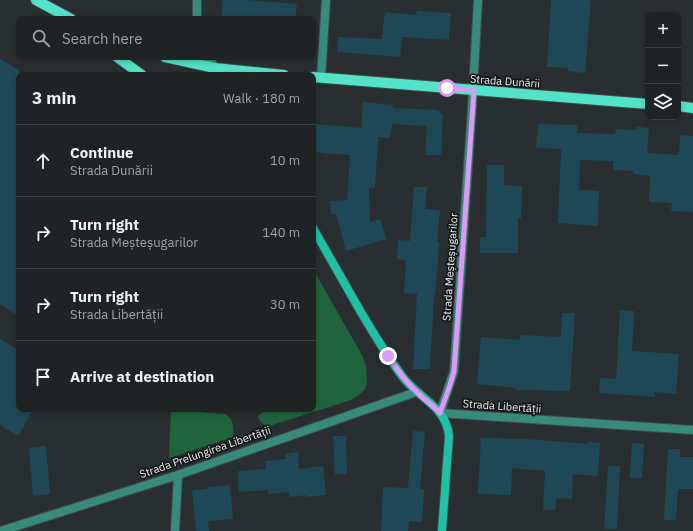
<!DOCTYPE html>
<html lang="en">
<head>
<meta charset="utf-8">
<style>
  body { margin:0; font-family:"IBM Plex Sans",sans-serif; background:#2c2f31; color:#f1f3f6 }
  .controls { position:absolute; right:12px; top:12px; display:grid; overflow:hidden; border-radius:8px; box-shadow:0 2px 6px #0003 }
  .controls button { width:36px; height:36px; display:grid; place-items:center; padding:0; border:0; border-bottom:1px solid #3c4041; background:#1f2324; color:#f1f3f6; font:20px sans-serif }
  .stop { position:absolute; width:12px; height:12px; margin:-9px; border:3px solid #da9af6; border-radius:50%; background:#fff }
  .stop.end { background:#da9af6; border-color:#fff; box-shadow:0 1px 4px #0008 }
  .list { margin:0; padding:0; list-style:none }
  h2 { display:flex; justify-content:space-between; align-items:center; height:52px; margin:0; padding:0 16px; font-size:17px }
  h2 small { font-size:13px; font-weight:400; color:#a1a4a6 }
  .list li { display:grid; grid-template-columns:26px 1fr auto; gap:12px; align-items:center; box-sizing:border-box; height:72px; padding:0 16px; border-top:1px solid #3c4041 }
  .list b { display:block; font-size:15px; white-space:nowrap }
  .list p { margin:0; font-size:13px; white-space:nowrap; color:#a1a4a6 }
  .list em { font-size:13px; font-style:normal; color:#a1a4a6 }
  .icon { flex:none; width:22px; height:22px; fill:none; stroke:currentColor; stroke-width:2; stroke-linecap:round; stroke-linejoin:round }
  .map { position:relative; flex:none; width:693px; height:531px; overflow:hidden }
  .search { position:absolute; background:#1f2324; box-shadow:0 2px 6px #0003; left:16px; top:16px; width:300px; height:44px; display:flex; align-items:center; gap:10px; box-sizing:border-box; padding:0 14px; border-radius:8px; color:#a1a4a6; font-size:15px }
  .panel { position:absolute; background:#1f2324; box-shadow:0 2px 6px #0003; left:16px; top:72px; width:300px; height:340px; border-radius:8px }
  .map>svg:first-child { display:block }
  .green { fill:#20643e }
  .building { fill:#1f4856 }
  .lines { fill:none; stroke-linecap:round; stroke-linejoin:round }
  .street-casing { stroke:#444a4b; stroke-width:10 }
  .secondary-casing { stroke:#444a4b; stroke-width:10 }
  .primary-casing { stroke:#444a4b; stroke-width:12 }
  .street { stroke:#378b7b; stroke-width:8 }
  .secondary { stroke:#1ec0a6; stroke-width:8 }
  .primary { stroke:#53e3c8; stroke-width:10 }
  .route { stroke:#da9af6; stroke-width:5 }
  .labels { text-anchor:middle; stroke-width:3.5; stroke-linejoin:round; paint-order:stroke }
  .street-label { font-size:11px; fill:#ebf0f0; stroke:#141717 }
</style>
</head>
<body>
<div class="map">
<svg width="693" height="531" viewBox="0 0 693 531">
  <rect width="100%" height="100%" fill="#292f30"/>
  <path class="green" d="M313,269L363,357L366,366L367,383L365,389L360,394L351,400L266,427L260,421L258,416C269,405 298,409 313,409Z
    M171,409L172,410L225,414C234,419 234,428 233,437L169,458Z"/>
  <path class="building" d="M223,0H247L297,4L295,19H221Z
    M551,0H591L585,73L568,71V68L547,67Z
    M417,11L451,13L449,40L402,37L400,57L337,52L338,37L382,39L385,12L416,15Z
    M0,59L19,70V316L0,304Z
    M363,102L393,105V108L438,110L443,115L441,155H425L427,126L392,124L390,138L378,137L375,188H369L370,222L380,219L386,239L346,251L336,214H331L330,201L347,200L350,155L313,152V124L361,128Z
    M538,124L577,125V133L615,134L616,129L636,130V127L649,128L647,153L679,155L680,135L693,136V212L671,211L672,203L649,202L650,176L633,174V171L613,170V161L580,160L579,190L599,191L598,226L558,223L561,149L536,148Z
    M487,165H504V185L522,186L521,218H518V253H480V237H486Z
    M414,187H427L425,209L440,210L437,242H439L438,261L435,295H434L430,369H413L417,294L404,293L406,260L397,259L398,240L410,241Z
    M620,310L634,311L632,351L679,354L676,394L655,392V397L599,393L600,378L616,379Z
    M562,313H575L570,391L517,390V388L477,384L481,337L520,340V335L561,337Z
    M0,339L19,350V409H34L18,436L0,425Z
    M413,431L425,432L420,489H424L422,522L409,521L408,531H381L383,487L408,488Z
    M333,436H346L347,474H335Z
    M481,438L526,439L588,444V442L600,443L598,476L573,474L572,499L556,498L555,510H543L545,471L512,468L511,495L478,494Z
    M632,443L644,444L642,478H630Z
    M46,446L50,494L33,496L29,448Z
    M668,449H680V457H693V489H678L676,520H664Z
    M298,452L299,469L323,466L326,495L307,497L306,495L290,497L289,492L268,494V490L239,492L238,471L266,469L265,461L286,459L285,454Z
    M608,466H620L617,529H604Z
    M230,485L233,519L208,521L209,531H196L192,490L207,489V487Z"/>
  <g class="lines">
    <defs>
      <path id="street" d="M478,0L472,108L454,371L440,413L693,430
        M197,19V0
        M209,57L215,68
        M321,78L326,0
        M1,531L178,475L416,392
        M175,531L178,475"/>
      <path id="secondary" d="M313,228C328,254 343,281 358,307C372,331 386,354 402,376C419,399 446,406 449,436L442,531"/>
      <path id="primary" d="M36,0L71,19
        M117,57L142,75
        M165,57L215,68L284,75
        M313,77L648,104
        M678,106L693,108"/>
    </defs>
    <use href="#street" class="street-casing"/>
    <use href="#secondary" class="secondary-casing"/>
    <use href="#primary" class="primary-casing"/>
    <use href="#street" class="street"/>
    <use href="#secondary" class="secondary"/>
    <use href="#primary" class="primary"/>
  </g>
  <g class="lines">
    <path class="route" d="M388,356C396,368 404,380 415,390C423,399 432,404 440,413L450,385L454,371L474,90L447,88"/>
  </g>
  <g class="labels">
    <g class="street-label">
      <text transform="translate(505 81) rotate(4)" y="4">Strada Dunării</text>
      <text transform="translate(450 267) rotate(-86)" y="4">Strada Meșteșugarilor</text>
      <text transform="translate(502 406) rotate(4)" y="4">Strada Libertății</text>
      <text transform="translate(205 452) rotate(-19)" y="4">Strada Prelungirea Libertății</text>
    </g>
  </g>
</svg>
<div class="controls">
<button>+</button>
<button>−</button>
<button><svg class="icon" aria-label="layers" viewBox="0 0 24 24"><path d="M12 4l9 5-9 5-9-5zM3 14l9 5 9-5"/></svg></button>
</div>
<div class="stop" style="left:447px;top:88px"></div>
<div class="stop end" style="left:388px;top:356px"></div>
<div class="search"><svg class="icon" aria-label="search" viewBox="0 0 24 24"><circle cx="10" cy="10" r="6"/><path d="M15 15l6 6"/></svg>Search here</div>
<section class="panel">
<h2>3 min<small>Walk · 180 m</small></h2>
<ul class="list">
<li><svg class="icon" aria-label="ahead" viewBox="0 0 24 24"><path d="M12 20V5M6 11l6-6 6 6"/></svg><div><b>Continue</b><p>Strada Dunării</p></div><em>10 m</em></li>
<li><svg class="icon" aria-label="right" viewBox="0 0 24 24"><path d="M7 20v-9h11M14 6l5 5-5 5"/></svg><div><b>Turn right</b><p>Strada Meșteșugarilor</p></div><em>140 m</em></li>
<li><svg class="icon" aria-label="right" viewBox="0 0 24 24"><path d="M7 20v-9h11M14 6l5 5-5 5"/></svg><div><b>Turn right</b><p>Strada Libertății</p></div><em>30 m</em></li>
<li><svg class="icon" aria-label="arrive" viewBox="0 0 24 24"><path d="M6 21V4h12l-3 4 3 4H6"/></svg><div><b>Arrive at destination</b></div></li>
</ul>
</section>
</div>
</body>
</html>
